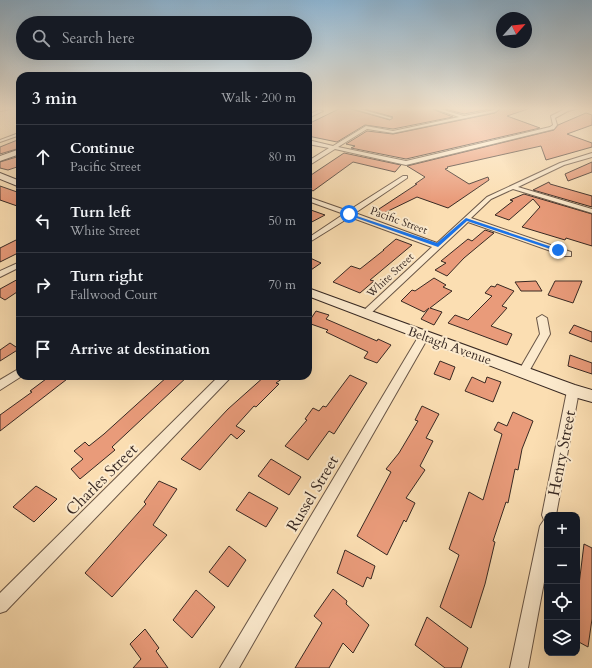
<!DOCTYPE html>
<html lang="en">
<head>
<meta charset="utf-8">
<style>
  body { margin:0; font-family:Cardo,serif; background:#242831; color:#f1f3f6 }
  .controls { position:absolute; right:12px; bottom:12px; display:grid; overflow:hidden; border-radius:8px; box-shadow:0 4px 16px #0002 }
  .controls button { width:36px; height:36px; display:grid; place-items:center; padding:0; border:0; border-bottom:1px solid #363941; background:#171b24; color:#f1f3f6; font:20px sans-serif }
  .compass { position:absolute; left:496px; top:12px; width:36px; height:36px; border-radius:50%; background:#171b24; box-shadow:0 4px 16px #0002; rotate:63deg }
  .stop { position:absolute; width:12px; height:12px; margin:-9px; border:3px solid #1a73e8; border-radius:50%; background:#fff }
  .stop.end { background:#1a73e8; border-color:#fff; box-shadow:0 1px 4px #0008 }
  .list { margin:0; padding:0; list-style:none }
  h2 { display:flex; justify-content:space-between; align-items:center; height:52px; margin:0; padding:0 16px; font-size:17px }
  h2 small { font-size:13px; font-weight:400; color:#9ea1a6 }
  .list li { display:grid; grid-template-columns:26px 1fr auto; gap:12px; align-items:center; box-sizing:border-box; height:64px; padding:0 16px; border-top:1px solid #363941 }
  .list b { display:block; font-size:15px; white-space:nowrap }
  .list p { margin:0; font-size:13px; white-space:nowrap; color:#9ea1a6 }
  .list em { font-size:13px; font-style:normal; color:#9ea1a6 }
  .icon { flex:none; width:22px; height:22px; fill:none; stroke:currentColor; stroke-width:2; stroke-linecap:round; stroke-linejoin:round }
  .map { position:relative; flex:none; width:592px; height:668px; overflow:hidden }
  .search { position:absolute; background:#171b24; box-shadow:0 4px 16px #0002; left:16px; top:16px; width:296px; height:44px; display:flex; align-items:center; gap:10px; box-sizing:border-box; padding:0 14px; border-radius:22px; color:#9ea1a6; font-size:15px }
  .panel { position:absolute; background:#171b24; box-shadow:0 4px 16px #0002; left:16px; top:72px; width:296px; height:308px; border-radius:12px }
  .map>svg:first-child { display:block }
  .building { fill:#e99b7a; stroke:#382923 }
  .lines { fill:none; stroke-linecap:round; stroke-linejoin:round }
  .lane-casing { stroke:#695647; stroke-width:2 }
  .street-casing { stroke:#695647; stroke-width:2 }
  .secondary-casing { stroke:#382923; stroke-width:2 }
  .lane { fill:#fceacd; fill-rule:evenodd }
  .street { fill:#fceacd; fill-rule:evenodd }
  .secondary { fill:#fceacd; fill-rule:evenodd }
  .route { fill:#1a73e8 }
  .labels { text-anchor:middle; stroke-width:4; stroke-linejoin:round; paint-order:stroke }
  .far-street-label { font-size:11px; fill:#382923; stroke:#fceacd }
  .street-label { font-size:13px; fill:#382923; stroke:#fceacd }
  .near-street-label { font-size:16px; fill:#382923; stroke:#fceacd }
</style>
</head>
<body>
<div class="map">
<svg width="592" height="668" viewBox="0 0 592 668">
  <rect width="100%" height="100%" fill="#fbdeb2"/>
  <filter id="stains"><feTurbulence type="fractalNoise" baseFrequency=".005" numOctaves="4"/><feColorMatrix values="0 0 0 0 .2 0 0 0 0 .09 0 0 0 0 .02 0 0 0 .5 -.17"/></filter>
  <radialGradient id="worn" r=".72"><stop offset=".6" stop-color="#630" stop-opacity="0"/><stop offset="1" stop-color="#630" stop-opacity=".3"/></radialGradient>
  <path class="building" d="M341,108H350L351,109L390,120L393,117L360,108H431L432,109L453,117L393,129L365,125L337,142L308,136V124Z
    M441,108H495L464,114Z
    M502,108H528V109L507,116L540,128L406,159L351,148L355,146L346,144L367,131L393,134L495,113Z
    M586,113L592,115V125L567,134L592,143V147L546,160L541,146L447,167L448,168L445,169L469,184L488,177L489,180L448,208L417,197L382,214L379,209L417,184H415L425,177L407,166L554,130L558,125Z
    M20,139V148L0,154V147Z
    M344,153L401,165L395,172L353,162L313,191L308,188V177Z
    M20,156V166L8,170L0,168V162Z
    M592,162V172L568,181L565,174Z
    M549,182L550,184L592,196V207L533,190Z
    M0,186L20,193V207L0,200Z
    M524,194L592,214V246L566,238L565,240L522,227L540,207L533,199L509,220L495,215L513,201L510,200Z
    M308,209L325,215L308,224Z
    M485,230L494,233L464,258L447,276L435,270L446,263L441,261L468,239L472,241Z
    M20,238V252L0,262V248Z
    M396,239L412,245L370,280L374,281L360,293L333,282L351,266L360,269L384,250H383Z
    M308,257L321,263L308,272Z
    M20,278V290L5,300L0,297V289Z
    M434,278L446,285L443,287L452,291L430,308L442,312L434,325L421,319L429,308L424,312L401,301L412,290L415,291Z
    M536,281L542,291H521L515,282Z
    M555,281H582L573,303L548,295Z
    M497,284L514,291L502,306L507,308L491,326L512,334L507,345L448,323L455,315L468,320L492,296L485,293L491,286L495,287Z
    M316,311L329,315L326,319L377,341L378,339L391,345L377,363L364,358L368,352L326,332L328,330L308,323Z
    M574,325L592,332V342L569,333Z
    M10,343L19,349L0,361V350Z
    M570,355L592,363V374L568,366Z
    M440,361L455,367L450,380L434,374Z
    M350,375L367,383L334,434L329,431L308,460L285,446L307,420L305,419L313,408L319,411L323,406L326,407Z
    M50,376H71L0,431V415L32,392L30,391Z
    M168,376H188L112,447L115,450L80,479L71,469L83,459L74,451L85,442L89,446L104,434Z
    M265,376H286L276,383L279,384L256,407L254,406L236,426L245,431L237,439L231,434L200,470L181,459L228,409Z
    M472,377L485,383L487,377L501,382L493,402L465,391Z
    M422,406L439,414L426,438L433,441L420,466L425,470L406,498L415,503L406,522L404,520L387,555L357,536L391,472L386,469L399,453L418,421L415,420Z
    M513,412L533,421L522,449L518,470L515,469L508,503L506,502L493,541L495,542L485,584L471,628L440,607L459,555L449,549L469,492L483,500L502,434L494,430L498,422L507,426Z
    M271,459L301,477L289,495L258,476Z
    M159,481L177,489L153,525L167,535L112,597L85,573L146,504L144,502Z
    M36,486L57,499L34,522L13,507Z
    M249,492L278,508L266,527L236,510Z
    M584,544L592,548V619L588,647L577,641V601Z
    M229,546L246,560L228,587L209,572Z
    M345,550L375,566L371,579L367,577L363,587L337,573Z
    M333,589L347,601L346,604L369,625L353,653L343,643L329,668H295L322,623L314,616Z
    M196,590L215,607L192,638L173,620Z
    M427,617L468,648L461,668H445L415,645Z
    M145,629L159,648L156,651L168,668H133L141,659L130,644Z"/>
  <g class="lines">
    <defs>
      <path id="lane" d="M19,133H20V135L0,142V140Z"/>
      <path id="street" d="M16,108L0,111V109Z
        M351,108H356L392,118L390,119Z
        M432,108H437L464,116L494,110L497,108H501L495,112L393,133L367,129L338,147L406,161L550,127L553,125L551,116L565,109L580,108L568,111L555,118L557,125L554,129L406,165L335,149L308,166V161L329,148L308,144V140L333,146L366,126L393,131L459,117Z
        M319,110L323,111L308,118V115Z
        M592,153V157L564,165L518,187L592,209V213L513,189L491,199L471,218L571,252V256H565L468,222L368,316H362L360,314L362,312L432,247L350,217L308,243V238L344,214L308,201V197L348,211L403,176H407V178L355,213L437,243L487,197L560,163Z
        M20,262V267L0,277V271Z
        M542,315L547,318L550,334L527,375H519L518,372L540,334L537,318Z
        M424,333L429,336L239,668H220L420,334Z
        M20,368V376H22L0,390V380Z
        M219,376H232L6,611L0,613V593Z
        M573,387L577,388L579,391L556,515H547V566L528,668H510L540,526L544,520L542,515L567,391L569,388Z"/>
      <path id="secondary" d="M20,149V154L0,161V156Z
        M0,173L20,181V187L0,179Z
        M308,288L575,385L592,390V402L567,395L308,296Z"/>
    </defs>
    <use href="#lane" class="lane-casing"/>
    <use href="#street" class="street-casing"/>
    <use href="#secondary" class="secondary-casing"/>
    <use href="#lane" class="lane"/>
    <use href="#street" class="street"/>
    <use href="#secondary" class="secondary"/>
  </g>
  <linearGradient id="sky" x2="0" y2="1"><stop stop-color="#8db6d5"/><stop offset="0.54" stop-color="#fdf0dc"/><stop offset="1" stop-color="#fdf0dc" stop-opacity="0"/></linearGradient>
  <rect width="592" height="201" fill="url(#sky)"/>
  <path class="route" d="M348,213L437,243L466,218L561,250L556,251L467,221L438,247L348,215Z"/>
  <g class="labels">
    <g class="far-street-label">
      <text transform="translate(399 220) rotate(20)" y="4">Pacific Street</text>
      <text transform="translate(390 275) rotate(-43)" y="4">White Street</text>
    </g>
    <g class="street-label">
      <text transform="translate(450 345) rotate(20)" y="5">Beltagh Avenue</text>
    </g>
    <g class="near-street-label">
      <text transform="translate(561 453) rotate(-79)" y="6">Henry Street</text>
      <text transform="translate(101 479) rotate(-45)" y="6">Charles Street</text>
      <text transform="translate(312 493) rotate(-59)" y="6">Russel Street</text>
    </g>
  </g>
  <rect width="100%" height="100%" filter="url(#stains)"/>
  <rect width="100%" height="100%" fill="url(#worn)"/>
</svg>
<div class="controls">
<button>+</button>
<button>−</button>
<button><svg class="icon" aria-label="locate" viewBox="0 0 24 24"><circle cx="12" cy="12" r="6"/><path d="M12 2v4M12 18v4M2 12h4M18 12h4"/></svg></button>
<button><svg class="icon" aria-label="layers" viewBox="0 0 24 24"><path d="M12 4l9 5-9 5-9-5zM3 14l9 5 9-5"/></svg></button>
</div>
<svg class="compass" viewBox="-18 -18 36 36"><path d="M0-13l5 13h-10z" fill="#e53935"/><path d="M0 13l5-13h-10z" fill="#9ea1a6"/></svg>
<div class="stop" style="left:349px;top:214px"></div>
<div class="stop end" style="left:558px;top:250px"></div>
<div class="search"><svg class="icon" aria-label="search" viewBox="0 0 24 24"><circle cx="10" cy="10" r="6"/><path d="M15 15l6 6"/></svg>Search here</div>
<section class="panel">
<h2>3 min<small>Walk · 200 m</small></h2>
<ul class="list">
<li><svg class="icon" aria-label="ahead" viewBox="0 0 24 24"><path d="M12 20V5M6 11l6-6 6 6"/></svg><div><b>Continue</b><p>Pacific Street</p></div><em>80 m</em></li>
<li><svg class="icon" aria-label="left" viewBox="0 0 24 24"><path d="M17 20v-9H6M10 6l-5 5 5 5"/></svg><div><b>Turn left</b><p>White Street</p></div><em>50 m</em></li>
<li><svg class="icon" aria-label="right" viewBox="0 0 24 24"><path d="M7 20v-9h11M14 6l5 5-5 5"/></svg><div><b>Turn right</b><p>Fallwood Court</p></div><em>70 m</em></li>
<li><svg class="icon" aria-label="arrive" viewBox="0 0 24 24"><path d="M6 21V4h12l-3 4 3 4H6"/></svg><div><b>Arrive at destination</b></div></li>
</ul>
</section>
</div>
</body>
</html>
